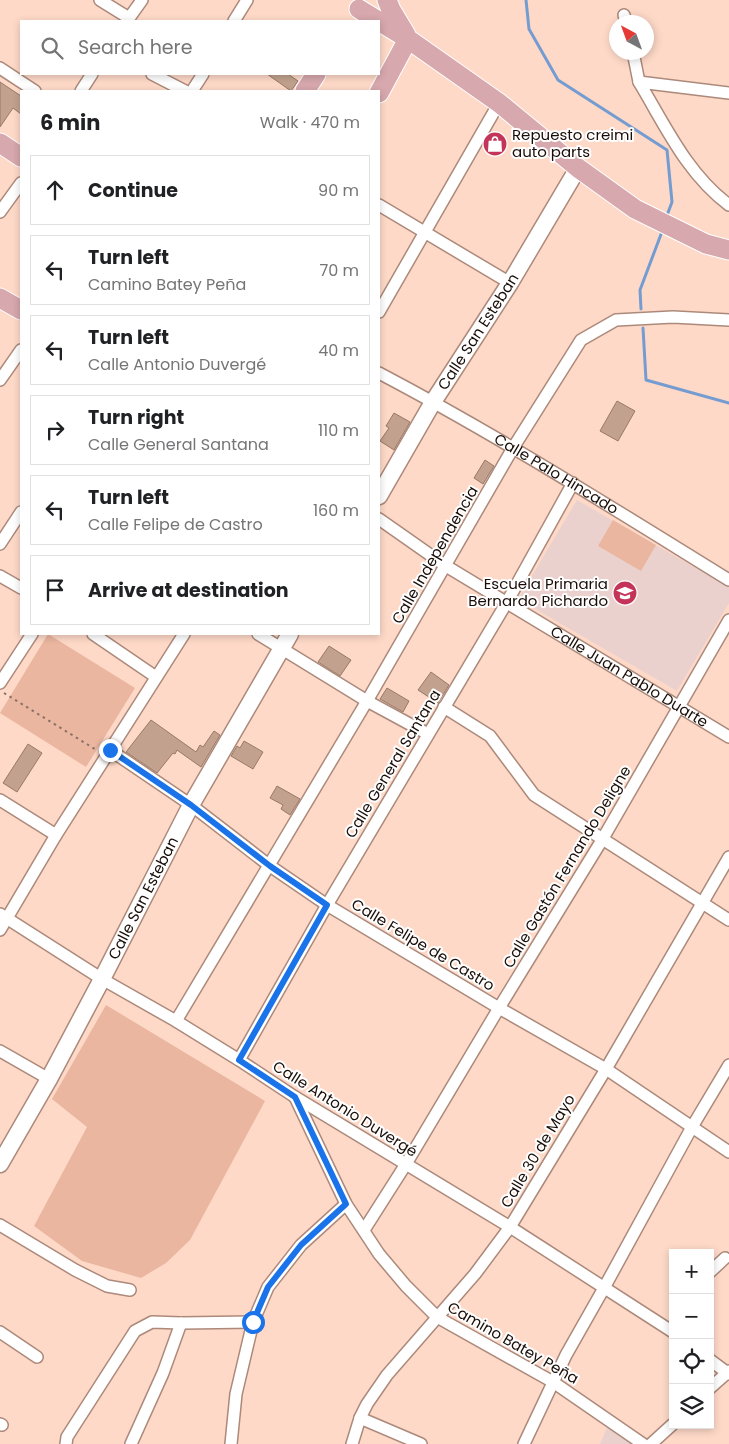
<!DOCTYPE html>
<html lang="en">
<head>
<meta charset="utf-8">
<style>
  body { margin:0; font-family:Poppins,sans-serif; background:#f2f2f2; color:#202124 }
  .controls { position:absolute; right:15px; bottom:15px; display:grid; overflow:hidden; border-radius:0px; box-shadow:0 2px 8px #0003 }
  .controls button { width:45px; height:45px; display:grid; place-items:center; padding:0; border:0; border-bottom:1px solid #e0e0e0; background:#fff; color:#202124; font:25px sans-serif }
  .compass { position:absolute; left:609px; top:15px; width:45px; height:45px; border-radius:50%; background:#fff; box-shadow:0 2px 8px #0003; rotate:319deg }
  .stop { position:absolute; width:15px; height:15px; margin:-11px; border:4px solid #1a73e8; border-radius:50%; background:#fff }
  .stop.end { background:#1a73e8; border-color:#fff; box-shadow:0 1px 5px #0008 }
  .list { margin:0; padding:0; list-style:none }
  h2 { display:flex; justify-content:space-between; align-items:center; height:65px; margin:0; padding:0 20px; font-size:21px }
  h2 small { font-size:16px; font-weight:400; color:#757577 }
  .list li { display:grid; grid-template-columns:32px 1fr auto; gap:15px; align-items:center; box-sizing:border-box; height:70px; margin:0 10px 10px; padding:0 10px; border:1px solid #e0e0e0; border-radius:0px }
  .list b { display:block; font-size:19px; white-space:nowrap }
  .list p { margin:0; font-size:16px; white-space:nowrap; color:#757577 }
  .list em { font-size:16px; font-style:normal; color:#757577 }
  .icon { flex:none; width:28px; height:28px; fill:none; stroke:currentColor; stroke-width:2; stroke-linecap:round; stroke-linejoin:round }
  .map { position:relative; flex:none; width:729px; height:1444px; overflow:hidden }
  .search { position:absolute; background:#fff; box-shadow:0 2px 8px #0003; left:20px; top:20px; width:360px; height:55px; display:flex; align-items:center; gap:12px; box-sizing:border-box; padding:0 18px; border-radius:0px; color:#757577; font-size:19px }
  .panel { position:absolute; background:#fff; box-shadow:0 2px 8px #0003; left:20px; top:90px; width:360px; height:545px; border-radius:0px }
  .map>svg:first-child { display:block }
  .education { fill:#ebd1ce }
  .green { fill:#eab69f }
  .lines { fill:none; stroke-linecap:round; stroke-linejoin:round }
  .stream { stroke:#749cd0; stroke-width:3 }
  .building { fill:#c2a28e; stroke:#987967 }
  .street-casing { stroke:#ac897a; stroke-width:14 }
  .secondary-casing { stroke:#ac897a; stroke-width:19 }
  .primary-casing { stroke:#fff; stroke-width:21 }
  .path { stroke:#897166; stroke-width:2; stroke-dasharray:2.5 4; stroke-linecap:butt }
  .street { stroke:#fff; stroke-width:11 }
  .secondary { stroke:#fff; stroke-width:16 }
  .primary { stroke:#d7a8ad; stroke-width:19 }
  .route { stroke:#1a73e8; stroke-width:6 }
  .labels { text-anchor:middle; stroke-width:4; stroke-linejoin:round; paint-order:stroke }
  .poi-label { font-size:15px; fill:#190d08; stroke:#fff; text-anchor:start }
  .street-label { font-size:15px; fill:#190d08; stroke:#fff }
</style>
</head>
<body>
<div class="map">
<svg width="729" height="1444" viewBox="0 0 729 1444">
  <rect width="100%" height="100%" fill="#fed9c8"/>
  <path class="education" d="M577,500L729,587V603L677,691L518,599Z
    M610,1421L643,1444H600Z"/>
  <path class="green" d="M613,520L656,545L641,571L598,546Z
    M48,634L135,688L86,767L0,713Z
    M106,1005L265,1101L190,1240L166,1263L141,1278L82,1261L34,1226L87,1127L52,1099Z"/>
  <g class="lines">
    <path class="stream" d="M526,0L529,29L558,80L667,150L672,202L666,218
      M641,309L640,290L663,229
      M643,328L646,380L729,403"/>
  </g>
  <path class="building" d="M267,74H288L298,81L291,91Z
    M0,82L21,96V114L13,108L0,127Z
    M617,401L635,411L618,441L600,431Z
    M394,413L410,422L394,450L380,441L389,428L386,426Z
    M485,460L494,466L483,484L474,478Z
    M329,646L351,660L340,676L318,662Z
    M431,672L449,685L438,703L418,690Z
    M387,688L409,701L403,712L380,699Z
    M151,720L196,752L200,745L203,747L214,731L220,735L201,767L177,750L175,754L173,753L157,773L126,752Z
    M244,741L263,752L253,769L231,756L237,746L240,748Z
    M28,744L42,753L17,792L3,783Z
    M277,786L300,799L290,815L281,809L283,805L270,798Z"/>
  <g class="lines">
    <defs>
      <g id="street">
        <path d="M100,0L129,18"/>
        <path d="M624,15L626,22"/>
        <path d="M127,21L142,0"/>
        <path d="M234,21L247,0"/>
        <path d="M633,52L639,82"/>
        <path d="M0,68L35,91"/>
        <path d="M152,74L185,91"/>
        <path d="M81,91L92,74"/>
        <path d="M192,91L203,74"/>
        <path d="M729,93L639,82C665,125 687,174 729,205"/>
        <path d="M379,205L510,283"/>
        <path d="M0,212L21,183"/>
        <path d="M379,312L499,103"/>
        <path id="s1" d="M379,373C499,436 614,509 729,580"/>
        <path d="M0,380L21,350"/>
        <path id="s2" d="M379,519L446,566L729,737"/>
        <path d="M0,544L21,512"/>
        <path d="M0,576L21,588"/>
        <path d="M93,634L156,677"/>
        <path d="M258,634L367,701L428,734"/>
        <path d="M0,683L32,634"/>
        <path d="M444,707L490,736L534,795L729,920"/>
        <path d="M110,750L191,805L270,866L327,905L499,1008L606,1069L729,1152"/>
        <path d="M0,800L56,835"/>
        <path d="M0,914L102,979L176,1021L239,1060L295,1097L510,1227L673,1332"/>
        <path d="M0,930L56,835L184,634"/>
        <path d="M176,1021L367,701L513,448L581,340L616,320L673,317L729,320"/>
        <path d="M0,1051L49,1079"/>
        <path d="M239,1060L327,905L507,602L573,483"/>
        <path d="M295,1097L346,1204L379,1254L406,1286L437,1317L553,1382L643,1444"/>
        <path d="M0,1225L75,1270L107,1286L130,1290"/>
        <path d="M364,1230L406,1164L499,1008L602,840L729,620"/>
        <path d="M710,1272L725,1258"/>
        <path d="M0,1332L37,1357"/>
        <path d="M710,1360L729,1374"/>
        <path d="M710,1388L729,1371"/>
        <path d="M360,1418L421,1444"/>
        <path d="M0,1424L2,1425"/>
        <path d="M66,1444L67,1437L135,1331L152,1322L181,1323L253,1322"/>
        <path d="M131,1444L163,1373L181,1323"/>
        <path d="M231,1444L236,1394L253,1322L268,1287L301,1245L346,1204"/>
        <path d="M352,1444L360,1418L367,1404L387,1375L475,1274L510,1227L606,1069L729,857"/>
        <path d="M524,1444L566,1355L604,1288L692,1127L729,1065"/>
        <path d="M651,1444L673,1424"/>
      </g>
      <g id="secondary">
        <path id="s3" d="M379,496L433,402L510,283L578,168"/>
        <path id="s4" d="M0,1164L49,1079L102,979L191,805L290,634"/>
      </g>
      <path id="primary" d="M387,0L391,10L406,35
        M359,9L408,39L499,103L578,168L635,209L706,244L729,250
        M305,91L316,74
        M379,93L408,39
        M0,143L21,157
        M0,298L21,310"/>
    </defs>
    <use href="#street" class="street-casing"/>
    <use href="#secondary" class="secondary-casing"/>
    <use href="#primary" class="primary-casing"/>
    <path class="path" d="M4,693L98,751"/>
    <use href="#street" class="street"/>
    <use href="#secondary" class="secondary"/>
    <use href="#primary" class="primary"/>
  </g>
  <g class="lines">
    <path class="route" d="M110,750L191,805L270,866L327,905L239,1060L295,1097L346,1204L301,1245L268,1287L253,1322"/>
  </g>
  <defs>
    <symbol id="shop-disc" viewBox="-11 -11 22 22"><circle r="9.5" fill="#c43458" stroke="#fff"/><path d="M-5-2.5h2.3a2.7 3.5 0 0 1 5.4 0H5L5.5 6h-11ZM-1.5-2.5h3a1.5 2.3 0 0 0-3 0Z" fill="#fff"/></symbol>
    <symbol id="school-disc" viewBox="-11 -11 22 22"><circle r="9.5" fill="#c43458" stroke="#fff"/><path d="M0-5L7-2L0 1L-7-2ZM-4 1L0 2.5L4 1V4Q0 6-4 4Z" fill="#fff"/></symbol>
  </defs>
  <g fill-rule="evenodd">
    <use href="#shop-disc" x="481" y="130" width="28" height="28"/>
    <use href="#school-disc" x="611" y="579" width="28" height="28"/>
  </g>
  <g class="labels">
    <g class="poi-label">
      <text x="512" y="140">Repuesto creimi<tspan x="512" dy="17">auto parts</tspan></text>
      <text x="608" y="589" text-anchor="end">Escuela Primaria<tspan x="608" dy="17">Bernardo Pichardo</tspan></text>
    </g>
    <g class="street-label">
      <text dy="5" stroke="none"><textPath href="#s3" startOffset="192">Calle San Esteban</textPath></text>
      <text dy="5" stroke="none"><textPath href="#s1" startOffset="204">Calle Palo Hincado</textPath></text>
      <text transform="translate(435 555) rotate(-60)" y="5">Calle Independencia</text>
      <text dy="5" stroke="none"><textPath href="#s2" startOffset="296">Calle Juan Pablo Duarte</textPath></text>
      <text transform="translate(393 764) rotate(-59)" y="5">Calle General Santana</text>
      <text transform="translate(567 867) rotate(-59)" y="5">Calle Gastón Fernando Deligne</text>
      <text dy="5" stroke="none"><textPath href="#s4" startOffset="302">Calle San Esteban</textPath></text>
      <text transform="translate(423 945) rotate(31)" y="5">Calle Felipe de Castro</text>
      <text transform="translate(345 1109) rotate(32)" y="5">Calle Antonio Duvergé</text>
      <text transform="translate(538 1151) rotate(-59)" y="5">Calle 30 de Mayo</text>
      <text transform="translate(513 1343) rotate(30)" y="5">Camino Batey Peña</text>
    </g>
  </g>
</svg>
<div class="controls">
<button>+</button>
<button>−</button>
<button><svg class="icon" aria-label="locate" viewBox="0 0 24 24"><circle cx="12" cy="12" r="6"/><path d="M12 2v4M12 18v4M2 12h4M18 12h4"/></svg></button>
<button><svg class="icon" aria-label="layers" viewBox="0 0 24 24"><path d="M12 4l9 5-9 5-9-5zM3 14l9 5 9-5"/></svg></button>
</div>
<svg class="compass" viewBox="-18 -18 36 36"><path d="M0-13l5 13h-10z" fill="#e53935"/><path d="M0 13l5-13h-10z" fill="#757577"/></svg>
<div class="stop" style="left:253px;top:1322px"></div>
<div class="stop end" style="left:110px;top:750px"></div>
<div class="search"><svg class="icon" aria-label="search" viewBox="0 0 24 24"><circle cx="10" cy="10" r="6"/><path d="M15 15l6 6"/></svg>Search here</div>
<section class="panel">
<h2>6 min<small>Walk · 470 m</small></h2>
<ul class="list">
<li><svg class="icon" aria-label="ahead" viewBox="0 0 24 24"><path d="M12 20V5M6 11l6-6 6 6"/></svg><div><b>Continue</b></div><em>90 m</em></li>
<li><svg class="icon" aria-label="left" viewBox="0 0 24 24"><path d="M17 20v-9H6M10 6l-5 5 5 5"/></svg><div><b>Turn left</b><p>Camino Batey Peña</p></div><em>70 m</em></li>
<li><svg class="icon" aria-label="left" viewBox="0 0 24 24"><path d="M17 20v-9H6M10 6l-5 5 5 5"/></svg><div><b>Turn left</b><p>Calle Antonio Duvergé</p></div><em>40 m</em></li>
<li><svg class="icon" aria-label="right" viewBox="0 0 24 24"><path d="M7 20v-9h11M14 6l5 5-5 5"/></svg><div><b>Turn right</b><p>Calle General Santana</p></div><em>110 m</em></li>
<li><svg class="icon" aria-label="left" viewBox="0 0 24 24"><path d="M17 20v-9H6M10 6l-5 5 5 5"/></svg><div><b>Turn left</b><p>Calle Felipe de Castro</p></div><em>160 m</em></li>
<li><svg class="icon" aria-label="arrive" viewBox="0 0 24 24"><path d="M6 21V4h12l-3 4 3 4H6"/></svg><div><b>Arrive at destination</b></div></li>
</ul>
</section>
</div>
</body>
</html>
